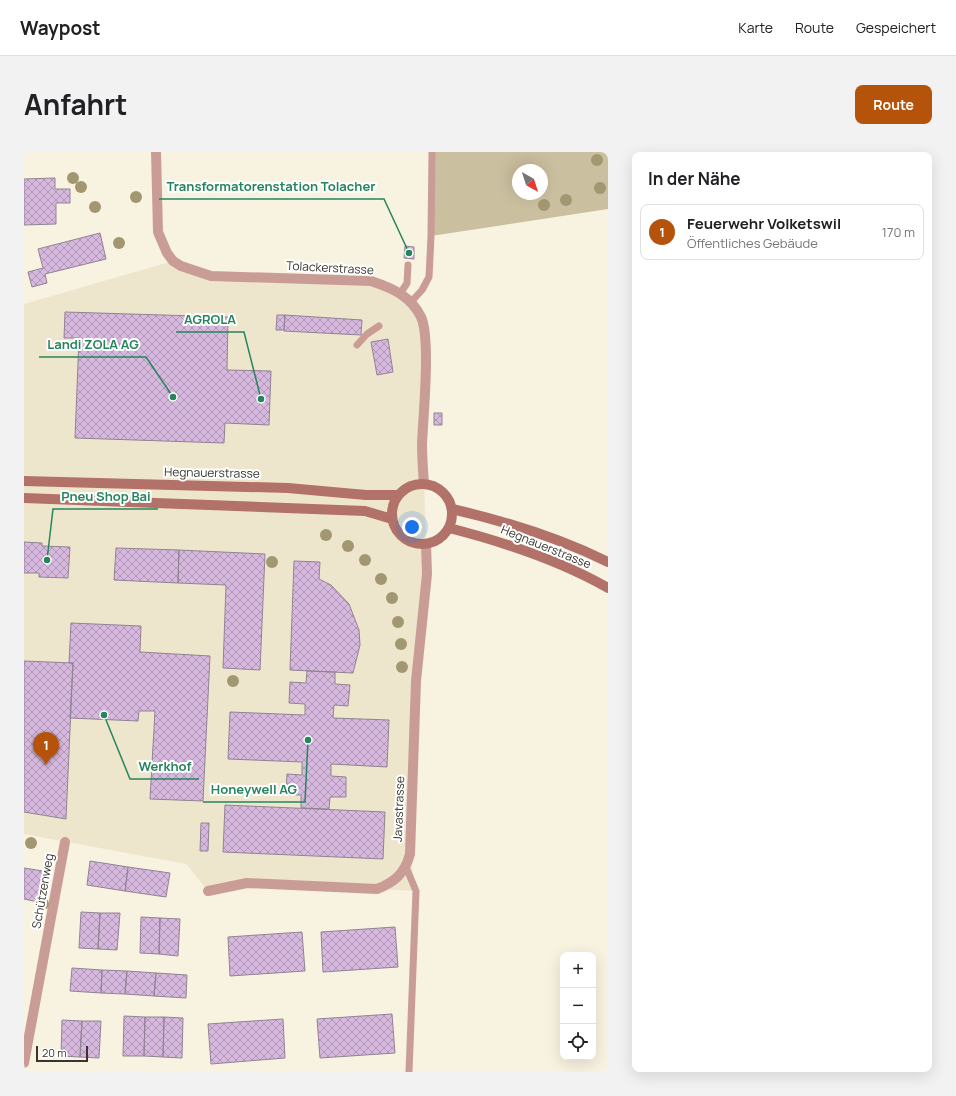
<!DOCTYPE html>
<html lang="de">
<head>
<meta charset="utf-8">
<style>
  body { margin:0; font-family:Manrope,sans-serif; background:#f2f2f2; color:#202124 }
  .controls { position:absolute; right:12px; bottom:12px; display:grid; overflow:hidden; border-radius:8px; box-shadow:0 4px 16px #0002 }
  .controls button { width:36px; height:36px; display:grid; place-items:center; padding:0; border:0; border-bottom:1px solid #e0e0e0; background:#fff; color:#202124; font:20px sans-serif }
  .compass { position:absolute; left:488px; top:12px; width:36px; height:36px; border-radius:50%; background:#fff; box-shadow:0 4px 16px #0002; rotate:141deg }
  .scale { position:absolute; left:12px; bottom:10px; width:52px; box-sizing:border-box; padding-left:4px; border:2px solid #37352e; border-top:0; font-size:11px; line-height:14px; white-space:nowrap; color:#37352e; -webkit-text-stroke:3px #fff; paint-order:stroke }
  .you { position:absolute; left:388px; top:375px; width:14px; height:14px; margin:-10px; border:3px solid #fff; border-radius:50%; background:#1a73e8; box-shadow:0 0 0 6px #1a73e833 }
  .badge { display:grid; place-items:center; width:26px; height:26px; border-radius:50%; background:#b45309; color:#fff; font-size:13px; font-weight:700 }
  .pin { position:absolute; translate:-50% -33px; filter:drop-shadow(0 1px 2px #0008) }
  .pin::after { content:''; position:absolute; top:21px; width:14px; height:12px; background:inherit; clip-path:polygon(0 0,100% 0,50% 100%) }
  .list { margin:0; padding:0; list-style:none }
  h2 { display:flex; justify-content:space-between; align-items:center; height:52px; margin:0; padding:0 16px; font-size:17px }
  h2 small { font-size:13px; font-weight:400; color:#757577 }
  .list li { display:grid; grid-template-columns:26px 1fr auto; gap:12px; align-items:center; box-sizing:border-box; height:56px; margin:0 8px 8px; padding:0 8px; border:1px solid #e0e0e0; border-radius:8px }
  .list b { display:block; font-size:15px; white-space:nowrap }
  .list p { margin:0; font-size:13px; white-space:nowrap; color:#757577 }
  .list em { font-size:13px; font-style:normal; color:#757577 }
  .icon { flex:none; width:22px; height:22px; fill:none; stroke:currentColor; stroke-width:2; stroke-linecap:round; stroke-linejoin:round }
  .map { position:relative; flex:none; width:584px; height:920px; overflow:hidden; border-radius:8px }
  header { display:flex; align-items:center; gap:24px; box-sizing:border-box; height:56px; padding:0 20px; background:#fff; border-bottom:1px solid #e0e0e0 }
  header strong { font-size:19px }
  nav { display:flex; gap:22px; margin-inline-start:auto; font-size:14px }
  .intro { display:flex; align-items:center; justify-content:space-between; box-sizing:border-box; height:96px; padding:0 24px }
  h1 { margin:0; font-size:28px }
  .button { padding:10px 18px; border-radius:8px; background:#b45309; color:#fff; font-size:14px; font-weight:700 }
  main { display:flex; gap:24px; padding:0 24px }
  aside { flex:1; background:#fff; border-radius:8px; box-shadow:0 4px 16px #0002 }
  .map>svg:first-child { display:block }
  .built { fill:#eee6cc }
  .grass { fill:#cabf9e; fill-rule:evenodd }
  .building { fill:url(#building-cross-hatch); stroke:#908493 }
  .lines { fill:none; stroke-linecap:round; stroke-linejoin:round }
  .service { stroke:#c99d96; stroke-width:7 }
  .minor { stroke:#c99d96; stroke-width:10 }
  .secondary { stroke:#b27269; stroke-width:10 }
  .tree { fill:#a29771 }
  .labels { text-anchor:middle; stroke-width:4; stroke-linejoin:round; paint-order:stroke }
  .street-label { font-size:12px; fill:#37352e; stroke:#fff }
  .leader { fill:none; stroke:#26855d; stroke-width:1.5 }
  .callout-dot { fill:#26855d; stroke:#fff; stroke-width:1.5 }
  .callout-label { font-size:13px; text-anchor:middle; font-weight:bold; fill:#26855d; stroke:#fff; stroke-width:4; stroke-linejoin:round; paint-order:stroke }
</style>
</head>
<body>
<header>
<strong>Waypost</strong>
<nav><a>Karte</a><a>Route</a><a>Gespeichert</a></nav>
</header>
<div class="intro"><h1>Anfahrt</h1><a class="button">Route</a></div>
<main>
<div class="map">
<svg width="584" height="920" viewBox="0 0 584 920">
  <defs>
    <pattern id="building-cross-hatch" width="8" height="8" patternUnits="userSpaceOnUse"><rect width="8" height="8" fill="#d7b8de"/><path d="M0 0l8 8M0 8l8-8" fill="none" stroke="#af96b4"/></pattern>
  </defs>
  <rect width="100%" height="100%" fill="#f8f2e0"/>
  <path class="built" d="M149,109L187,124L347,129L387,150L401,185L400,332L403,422L386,702L392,739L223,731L184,739L162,712L0,682V152Z"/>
  <path class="grass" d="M408,0H584V57L407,84ZM494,18H518V42H494Z"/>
  <path class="building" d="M31,26V37H46V51H32V72L0,73V27Z
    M76,81L82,107L21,122L23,131L8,135L4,120L19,116L14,97Z
    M381,94L390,95V107L380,106Z
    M41,160L204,165L203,218L247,219L245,273L201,271L200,291L51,286L55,186H40Z
    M253,163H261L260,178H252Z
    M261,163L338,168L337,183L260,179Z
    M364,187L369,220L353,223L347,190Z
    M410,261H418V273H410Z
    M0,390L18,391V394L46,395L44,426L15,425V421H0Z
    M92,396L155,398L154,431L90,428Z
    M155,398L241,402L236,518L199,516L202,433L154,431Z
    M270,409L296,410L295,427L307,433L325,452L335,478L336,493L329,521L266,518Z
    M47,471L117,474L116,500L186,504L179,649L126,647L131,559H115L114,569L46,566L49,511H45Z
    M0,509L49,511L42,667L0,660Z
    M283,519L311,520V532L326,533L324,554L310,553L309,566L365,568L363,615L307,612V624L322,625V645H306L305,657L277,656V643H262L263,622L278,623V610L204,607L206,560L281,563V552L265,551L266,530L282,531Z
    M201,653L361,660L359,707L199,700Z
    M177,671H185L184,699H176Z
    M66,709L104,715L101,739L63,733Z
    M104,715L146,721L142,745L101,739Z
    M0,716L19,719L14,750L0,747Z
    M57,760L76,761L74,797L55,796Z
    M76,761H96L93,798L74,797Z
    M117,765L136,766L135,802L116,801Z
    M136,766L156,767L154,804L135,802Z
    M371,775L374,815L299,820L297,780Z
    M278,780L281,819L206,824L204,785Z
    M48,816L78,818L77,841L46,839Z
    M78,818L103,819L101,842L77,841Z
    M103,819L132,821L130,844L101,842Z
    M132,821L163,823L162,846L130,844Z
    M368,862L371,901L296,906L293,867Z
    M100,864L121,865L120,904H99Z
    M121,865H140L139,905L120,904Z
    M140,865L159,866L158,906L139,905Z
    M259,867L261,906L187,912L184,872Z
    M38,868L58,869L56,905L37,904Z
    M58,869H77L75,906L56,905Z"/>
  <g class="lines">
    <path class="service" d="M376,142L383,131L384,113
      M387,150L398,138L405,125L407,84L408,0
      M333,193L343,182L355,174
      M382,715L392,739L385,920"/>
    <path class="minor" d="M132,0L134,80L143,101L149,109L157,114L187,124L347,129C368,136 387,144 397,165C407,186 399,266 398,292C398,305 399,319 400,332
      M184,739L223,731L353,737C371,730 381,721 386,702L392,529L403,422L402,392
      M0,911L41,690"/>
    <path class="secondary" d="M0,329L264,336L342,343H375
      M368 362a30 30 0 1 1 60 0a30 30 0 1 1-60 0Z
      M0,346L341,359L368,367
      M428,357C481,369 535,386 584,410
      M425,376C480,390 535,408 584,436"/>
  </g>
  <g class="tree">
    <circle cx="573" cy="8" r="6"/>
    <circle cx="49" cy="26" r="6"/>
    <circle cx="57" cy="35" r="6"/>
    <circle cx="576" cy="36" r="6"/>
    <circle cx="112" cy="45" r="6"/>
    <circle cx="542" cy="48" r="6"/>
    <circle cx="520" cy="53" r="6"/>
    <circle cx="71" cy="55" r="6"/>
    <circle cx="95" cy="91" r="6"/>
    <circle cx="302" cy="383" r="6"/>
    <circle cx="324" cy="394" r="6"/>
    <circle cx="341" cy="408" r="6"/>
    <circle cx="248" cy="410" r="6"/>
    <circle cx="357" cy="427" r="6"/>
    <circle cx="368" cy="446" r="6"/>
    <circle cx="374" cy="470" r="6"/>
    <circle cx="377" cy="492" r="6"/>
    <circle cx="378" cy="515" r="6"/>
    <circle cx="209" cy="529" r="6"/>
    <circle cx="7" cy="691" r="6"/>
    <circle cx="19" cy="752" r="6"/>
  </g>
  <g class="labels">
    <g class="street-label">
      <text transform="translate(306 116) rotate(3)" y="4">Tolackerstrasse</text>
      <text transform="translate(188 321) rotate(1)" y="4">Hegnauerstrasse</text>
      <text transform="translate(522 395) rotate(22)" y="4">Hegnauerstrasse</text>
      <text transform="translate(375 657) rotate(-88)" y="4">Javastrasse</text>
      <text transform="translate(19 739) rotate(-80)" y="4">Schützenweg</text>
    </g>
  </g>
  <path class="leader" d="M385 101L360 47H135M237 247L220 180H152M149 245L122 205H15M23 408L29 357H134M80 563L106 627H175M284 588L281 650H179"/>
  <g class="callout-dot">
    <circle cx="385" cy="101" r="4"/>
    <circle cx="237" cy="247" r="4"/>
    <circle cx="149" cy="245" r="4"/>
    <circle cx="23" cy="408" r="4"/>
    <circle cx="80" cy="563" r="4"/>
    <circle cx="284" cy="588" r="4"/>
  </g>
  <g class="callout-label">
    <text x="247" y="39">Transformatorenstation Tolacher</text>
    <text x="186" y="172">AGROLA</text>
    <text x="69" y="197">Landi ZOLA AG</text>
    <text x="82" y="349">Pneu Shop Bai</text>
    <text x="141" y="619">Werkhof</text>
    <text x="230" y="642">Honeywell AG</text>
  </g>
</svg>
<div class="controls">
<button>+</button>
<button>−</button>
<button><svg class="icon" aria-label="locate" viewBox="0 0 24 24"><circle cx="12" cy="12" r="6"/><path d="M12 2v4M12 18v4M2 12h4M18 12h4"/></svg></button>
</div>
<svg class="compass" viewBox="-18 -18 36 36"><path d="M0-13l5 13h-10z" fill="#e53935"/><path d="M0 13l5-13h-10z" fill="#757577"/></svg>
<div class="scale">20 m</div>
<div class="you"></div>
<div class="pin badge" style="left:22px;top:613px">1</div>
</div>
<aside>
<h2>In der Nähe<small></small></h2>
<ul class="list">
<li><span class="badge">1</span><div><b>Feuerwehr Volketswil</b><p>Öffentliches Gebäude</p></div><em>170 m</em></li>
</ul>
</aside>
</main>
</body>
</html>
